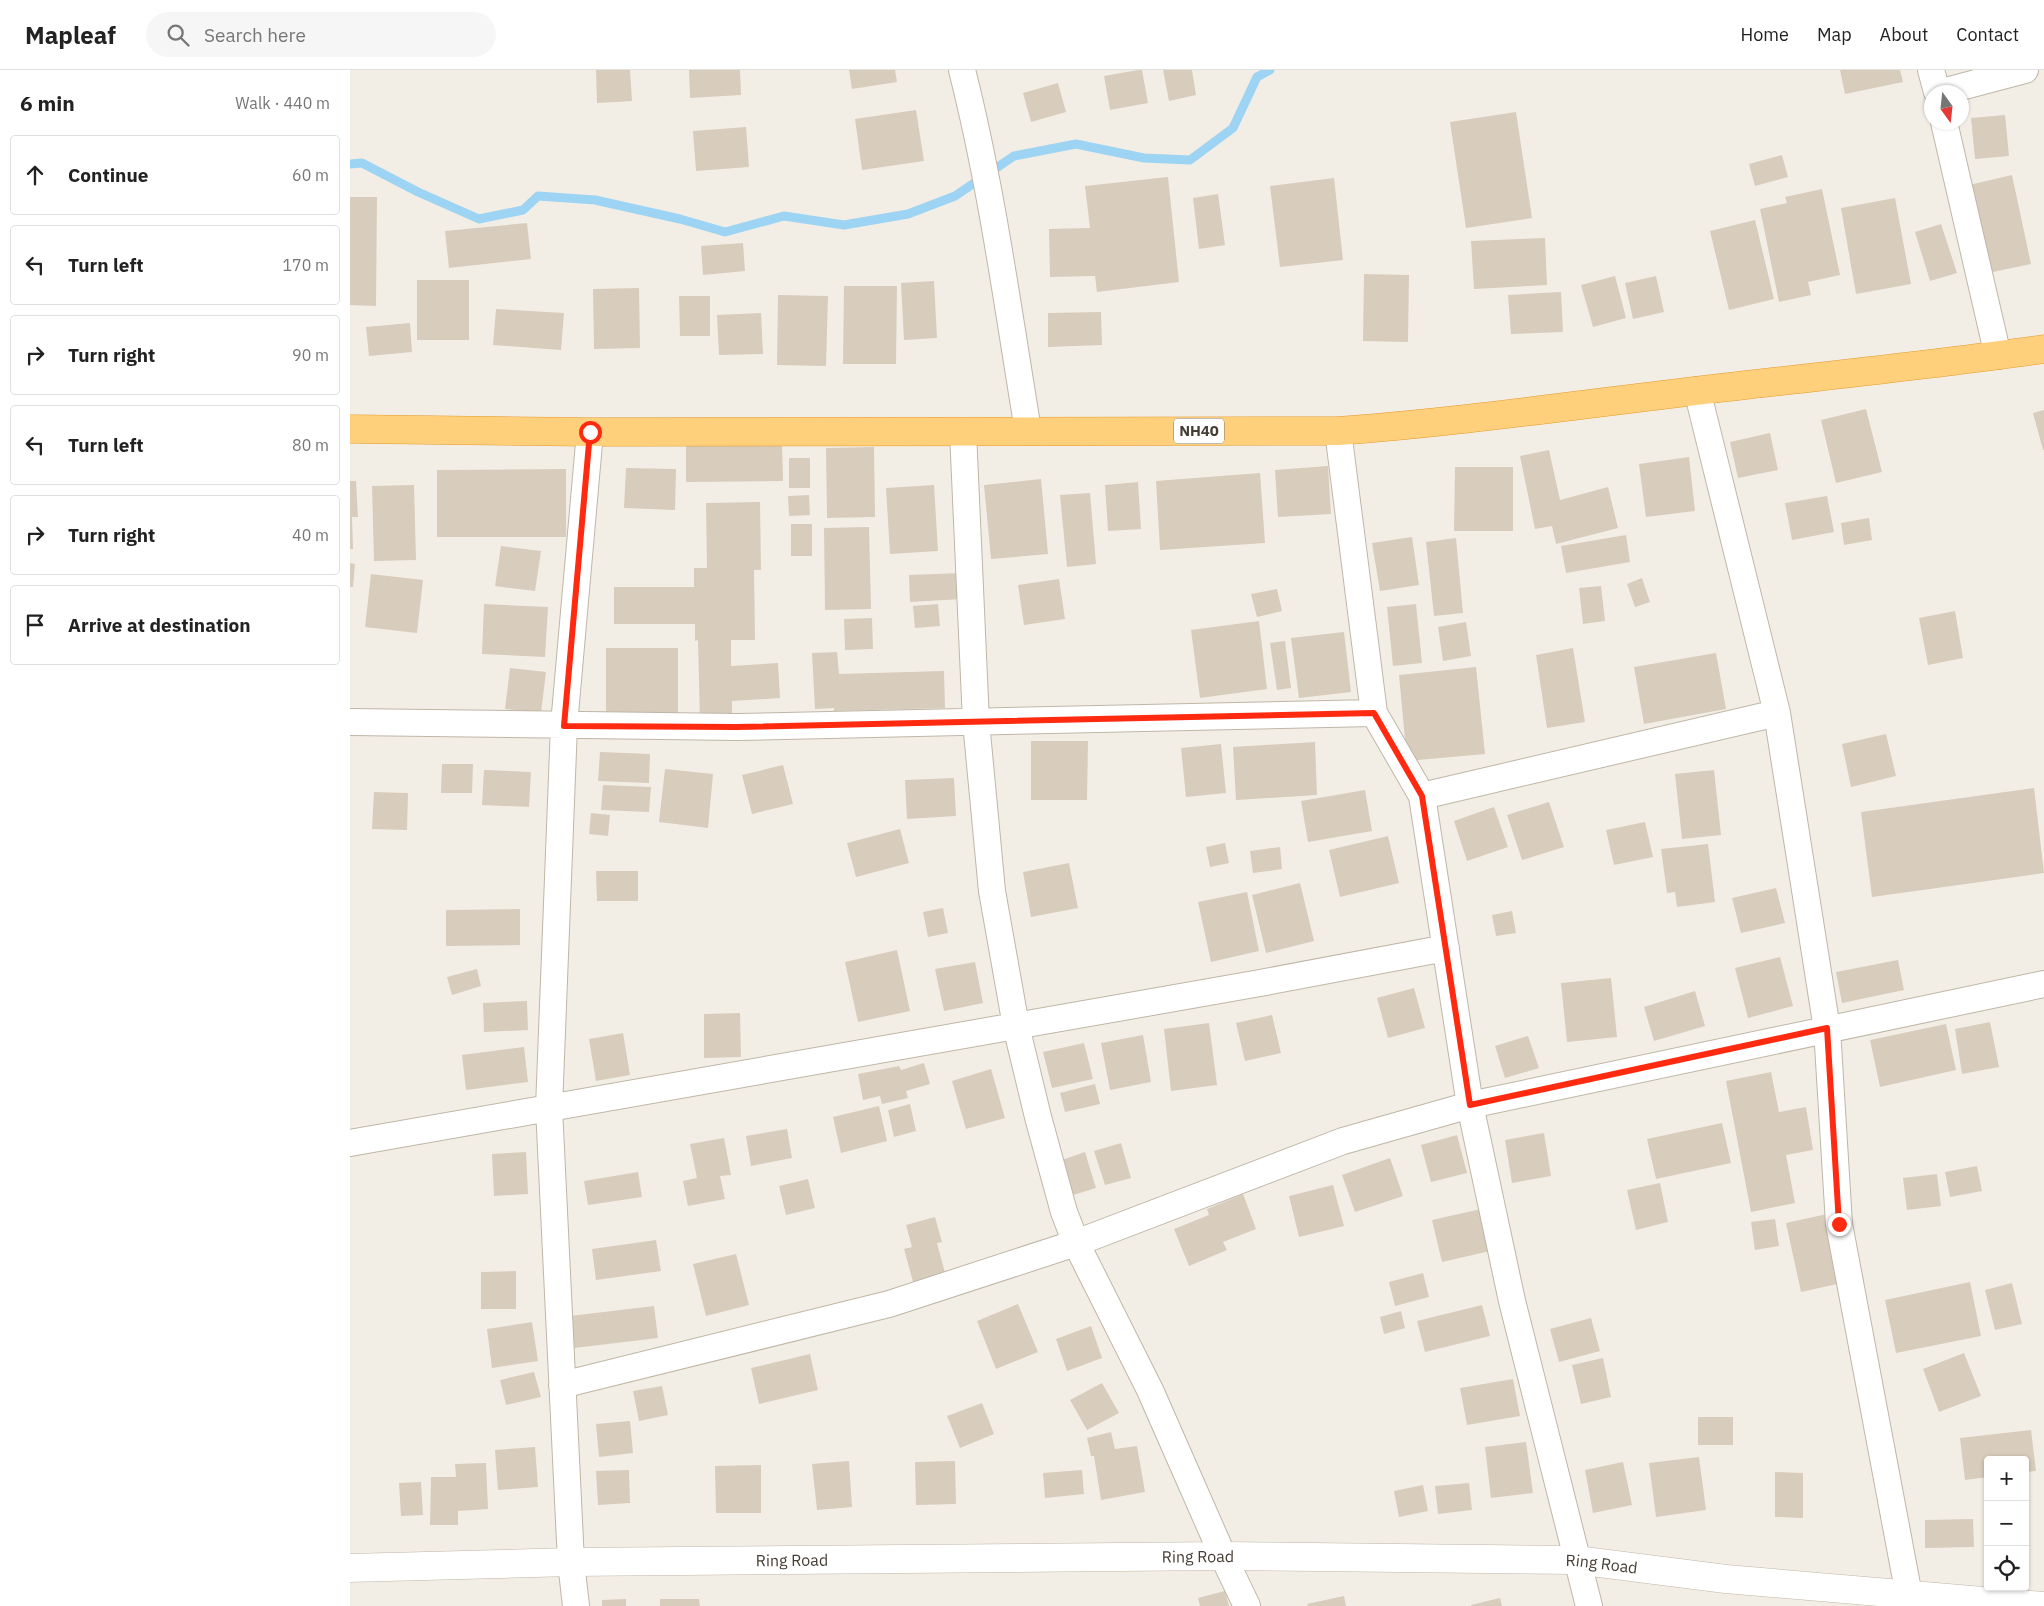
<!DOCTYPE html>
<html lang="en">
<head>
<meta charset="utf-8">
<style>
  body { margin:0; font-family:"IBM Plex Sans",sans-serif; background:#f6f6f6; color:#222 }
  .controls { position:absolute; right:15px; bottom:15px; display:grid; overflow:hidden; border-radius:5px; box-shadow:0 1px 4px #0004 }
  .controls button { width:45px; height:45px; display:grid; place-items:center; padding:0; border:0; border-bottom:1px solid #e0e0e0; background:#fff; color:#222; font:25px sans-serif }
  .compass { position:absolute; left:1574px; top:15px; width:45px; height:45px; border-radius:50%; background:#fff; box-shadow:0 1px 4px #0004; rotate:165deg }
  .stop { position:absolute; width:15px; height:15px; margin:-11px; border:4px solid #ff2a10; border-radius:50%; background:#fff }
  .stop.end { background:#ff2a10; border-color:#fff; box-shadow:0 1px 5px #0008 }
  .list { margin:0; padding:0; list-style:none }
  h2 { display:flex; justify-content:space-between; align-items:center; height:65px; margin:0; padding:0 20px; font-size:21px }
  h2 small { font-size:16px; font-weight:400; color:#767676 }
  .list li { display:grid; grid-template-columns:32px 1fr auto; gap:15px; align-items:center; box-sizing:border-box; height:80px; margin:0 10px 10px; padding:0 10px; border:1px solid #e0e0e0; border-radius:5px }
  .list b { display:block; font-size:19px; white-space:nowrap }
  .list em { font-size:16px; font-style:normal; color:#767676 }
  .icon { flex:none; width:28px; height:28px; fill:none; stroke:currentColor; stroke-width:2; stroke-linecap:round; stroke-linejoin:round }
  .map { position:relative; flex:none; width:1694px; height:1536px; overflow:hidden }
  header { display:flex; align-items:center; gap:30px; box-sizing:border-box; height:70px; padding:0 25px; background:#fff; border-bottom:1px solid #e0e0e0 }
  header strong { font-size:24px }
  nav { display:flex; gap:28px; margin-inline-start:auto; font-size:18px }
  .search { width:350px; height:45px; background:#f6f6f6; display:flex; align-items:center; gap:12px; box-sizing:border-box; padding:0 18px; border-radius:28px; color:#767676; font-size:19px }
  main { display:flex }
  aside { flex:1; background:#fff }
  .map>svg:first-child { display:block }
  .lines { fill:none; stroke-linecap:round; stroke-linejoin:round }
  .stream { stroke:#9ed4f3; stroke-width:9 }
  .building { fill:#d8ccbd }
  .minor-casing { stroke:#bfb6a7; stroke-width:28 }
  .tertiary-casing { stroke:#bfb6a7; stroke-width:29 }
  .trunk-casing { stroke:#e49a2e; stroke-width:29 }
  .minor { stroke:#fff; stroke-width:26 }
  .tertiary { stroke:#fff; stroke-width:28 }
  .trunk { stroke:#ffd07b; stroke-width:28 }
  .route { stroke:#ff2a10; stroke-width:6 }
  .labels { text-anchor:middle; stroke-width:4; stroke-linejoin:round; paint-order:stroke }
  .shield { fill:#fff; stroke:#7e7871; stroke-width:1 }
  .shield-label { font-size:15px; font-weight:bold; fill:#463e34 }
  .street-label { font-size:16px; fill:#463e34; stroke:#fff }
</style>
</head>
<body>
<header>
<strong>Mapleaf</strong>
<div class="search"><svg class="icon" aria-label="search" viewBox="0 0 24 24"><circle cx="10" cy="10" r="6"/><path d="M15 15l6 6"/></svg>Search here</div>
<nav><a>Home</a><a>Map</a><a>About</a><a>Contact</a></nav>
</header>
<main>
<aside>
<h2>6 min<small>Walk · 440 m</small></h2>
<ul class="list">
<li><svg class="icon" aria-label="ahead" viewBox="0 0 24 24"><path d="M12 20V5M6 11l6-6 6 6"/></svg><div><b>Continue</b></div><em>60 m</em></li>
<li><svg class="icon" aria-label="left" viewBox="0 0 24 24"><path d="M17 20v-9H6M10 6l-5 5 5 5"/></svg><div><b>Turn left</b></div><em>170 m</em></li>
<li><svg class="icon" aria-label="right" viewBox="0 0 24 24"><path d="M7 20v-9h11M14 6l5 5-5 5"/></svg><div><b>Turn right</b></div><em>90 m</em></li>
<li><svg class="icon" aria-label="left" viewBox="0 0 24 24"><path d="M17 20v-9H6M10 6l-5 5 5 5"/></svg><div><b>Turn left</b></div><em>80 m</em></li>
<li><svg class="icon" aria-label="right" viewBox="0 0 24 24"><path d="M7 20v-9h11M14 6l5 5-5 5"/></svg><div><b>Turn right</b></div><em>40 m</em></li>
<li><svg class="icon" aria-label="arrive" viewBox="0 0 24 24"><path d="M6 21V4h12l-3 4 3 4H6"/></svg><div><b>Arrive at destination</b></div></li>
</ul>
</aside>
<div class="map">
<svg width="1694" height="1536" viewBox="0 0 1694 1536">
  <rect width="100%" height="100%" fill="#f3eee5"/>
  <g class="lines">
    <path class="stream" d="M0,94L12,93L68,122L129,149L173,140L188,126L245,130L330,149L375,162L434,146L494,155L558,144L605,126L664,86L726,74L794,88L840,90L883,58L907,7L920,0"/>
  </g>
  <path class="building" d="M246,0H280L282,31L247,33Z
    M339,0H390L391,25L340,28Z
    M499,0H545L547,12L502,19Z
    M788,0H792L798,33L760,40L754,6Z
    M813,0H842L846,25L819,31Z
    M1490,0H1550L1553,12L1495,24Z
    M708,13L716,42L681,52L673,23Z
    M566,40L574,91L512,100L505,49Z
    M1166,42L1182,148L1116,158L1100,52Z
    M1655,45L1659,86L1625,89L1621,48Z
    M396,57L399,97L346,101L343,61Z
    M1432,85L1438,107L1405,116L1399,94Z
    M1662,105L1681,194L1638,203L1619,115Z
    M818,107L829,212L747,222L745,206L700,207L699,159L740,158L735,116Z
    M984,108L993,190L930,197L920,116Z
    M1472,119L1490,205L1458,212L1461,225L1429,232L1410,139L1437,133L1435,127Z
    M868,124L875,175L849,179L843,128Z
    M0,127H27L26,236L0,235Z
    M1545,128L1561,214L1506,224L1491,138Z
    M1405,150L1424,229L1379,240L1360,161Z
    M177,153L181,189L99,198L95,161Z
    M1591,154L1607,203L1580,211L1565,162Z
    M1195,168L1197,215L1124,219L1121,171Z
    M393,173L395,201L353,205L351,176Z
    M1014,204L1059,205L1058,272L1013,271Z
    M1265,206L1276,248L1243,257L1231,215Z
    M1306,206L1314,242L1283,249L1275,213Z
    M67,210H119V270H67Z
    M584,211L587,268L554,270L551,213Z
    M494,216H547L546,294H493Z
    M289,218L290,278L244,279L243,219Z
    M1211,222L1213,262L1161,264L1158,225Z
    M428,225L478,226L476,296L427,295Z
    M329,226H360V266H330Z
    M146,239L214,243L211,280L143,275Z
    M751,242L752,275L698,277V243Z
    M411,243L413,284L369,285L367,245Z
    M60,253L62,282L19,286L16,257Z
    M1516,339L1532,402L1486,413L1471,350Z
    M1694,340V380H1693L1683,343Z
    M1420,363L1428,400L1388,408L1380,372Z
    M432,373L433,411L336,412V374Z
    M524,377L525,447L477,448L476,378Z
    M1199,380L1210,430L1258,417L1268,458L1206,474L1202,456L1185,459L1170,386Z
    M1339,387L1345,441L1296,447L1289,394Z
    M439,388H460V418H439Z
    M978,396L981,444L928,447L925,400Z
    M1105,397H1163V461H1104Z
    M276,398L326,399L325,440L274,438Z
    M216,399V467H87V400Z
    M910,403L915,473L810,480L806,411Z
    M691,409L698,484L641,489L634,415Z
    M0,411H6L8,447H2L3,479H0Z
    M788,412L791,459L758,461L755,415Z
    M64,415L66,490L24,491L22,416Z
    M584,415L588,481L540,484L536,418Z
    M740,423L746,494L717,497L710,425Z
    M459,425L460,445L439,446L438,426Z
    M1477,426L1484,462L1442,470L1435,433Z
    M410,432L411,500H404L405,570H381V596L428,593L430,628L382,631V652H350L348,570L345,571V554H264V517H344V498H357L356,433Z
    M1519,448L1522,470L1494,475L1491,453Z
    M441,454H462V486H441Z
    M519,457L521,539L475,540L474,458Z
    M1276,465L1280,492L1216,503L1211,476Z
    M1062,467L1069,515L1030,521L1022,473Z
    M1106,468L1113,543L1084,546L1076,472Z
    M151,476L191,481L185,521L145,516Z
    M0,493L5,494L3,517H0Z
    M611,503L612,529L560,532L559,505Z
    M21,504L73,510L67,563L15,557Z
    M1292,508L1300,532L1285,537L1277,514Z
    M709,509L715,549L674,555L668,515Z
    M1251,516L1255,551L1233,554L1229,518Z
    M927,519L932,541L907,547L901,524Z
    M134,534L198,537L195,587L132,584Z
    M588,534L590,556L565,558L563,536Z
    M1066,534L1072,593L1043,596L1037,537Z
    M1605,541L1613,588L1578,595L1569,548Z
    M522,548L523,579L495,580L494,549Z
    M909,551L917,619L850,628L841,560Z
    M1116,552L1121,586L1093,591L1088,557Z
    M994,562L1001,622L949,628L941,568Z
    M935,571L941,618L927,620L920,573Z
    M256,578H328V649H256Z
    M1223,578L1235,652L1197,658L1186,585Z
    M487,582L489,604L594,601L595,638L484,641V638L465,639L462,583Z
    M1366,583L1376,639L1294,654L1284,597Z
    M1126,597L1135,684L1057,691L1049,605Z
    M160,598L196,602L191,643L155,639Z
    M1536,664L1546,706L1501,717L1492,674Z
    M681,671H738L737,730H681Z
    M965,672L967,725L886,730L883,677Z
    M871,674L876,723L836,727L831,678Z
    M250,682L300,684L299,713L248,711Z
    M92,694H123L122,723H91Z
    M433,695L443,734L402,744L392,705Z
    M315,699L363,704L358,758L309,752Z
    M134,700L181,702L179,737L132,735Z
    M1364,700L1371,765L1332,769L1325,704Z
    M604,708L606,746L557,749L555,710Z
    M253,715L301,717L299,742L251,740Z
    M1684,718L1694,803L1522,827L1511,742Z
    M1015,720L1022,761L958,772L951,731Z
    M24,722L58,723L57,760L22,759Z
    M1199,732L1214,777L1172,790L1157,745Z
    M1144,737L1158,777L1117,791L1104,751Z
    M241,743L260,745L258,766L239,764Z
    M1295,752L1303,787L1264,795L1256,760Z
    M550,759L559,793L506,807L497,773Z
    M1038,766L1049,813L990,827L979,780Z
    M875,773L879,793L860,797L856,777Z
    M1358,774L1365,832L1327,837L1325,822L1317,823L1311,779Z
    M930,777L932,799L903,803L900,781Z
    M719,793L728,838L681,847L673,802Z
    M246,801H288V831H247Z
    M950,813L964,871L916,883L902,825Z
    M1426,818L1435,853L1391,863L1382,828Z
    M897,822L909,881L861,892L848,832Z
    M593,838L598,863L578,867L573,842Z
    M170,839V875L96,876V840Z
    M1162,841L1166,863L1146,866L1142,845Z
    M547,880L560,941L508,952L495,892Z
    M1430,887L1443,936L1398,948L1385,898Z
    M1548,890L1554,920L1492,933L1486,902Z
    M625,892L633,933L594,941L585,899Z
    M127,899L131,916L102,925L97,907Z
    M1261,908L1267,967L1217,972L1211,913Z
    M1064,918L1075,958L1038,968L1027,928Z
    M1345,921L1355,956L1304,971L1294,937Z
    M177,931L178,960L134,962L133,933Z
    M390,943L391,987L354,988V944Z
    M922,945L931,983L895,991L886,953Z
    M1640,952L1649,997L1612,1004L1605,959Z
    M859,953L867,1015L821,1021L814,959Z
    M1596,954L1606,1000L1530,1017L1520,970Z
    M273,963L280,1005L246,1011L239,969Z
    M793,965L801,1012L760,1020L751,973Z
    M1178,966L1189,998L1155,1008L1145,976Z
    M734,973L743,1009L702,1018L693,982Z
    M174,977L178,1012L116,1020L112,985Z
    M574,993L580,1014L556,1021L558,1028L532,1034L530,1026L513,1030L508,1004L549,996L551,1000Z
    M641,999L655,1048L616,1059L602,1011Z
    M1421,1002L1429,1042L1456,1037L1463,1080L1436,1085L1445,1133L1401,1142L1376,1011Z
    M745,1014L750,1034L715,1042L710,1023Z
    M560,1034L566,1061L544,1067L538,1040Z
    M529,1036L537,1071L491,1083L483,1047Z
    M1372,1053L1381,1093L1306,1109L1297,1069Z
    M437,1059L442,1088L401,1096L396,1066Z
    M1194,1063L1201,1106L1162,1113L1155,1070Z
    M1107,1065L1117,1103L1081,1112L1071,1075Z
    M374,1068L381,1105L370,1106L375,1129L338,1136L333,1111L347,1108L340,1074Z
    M771,1073L781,1108L755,1115L744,1081Z
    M176,1082L178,1124L144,1126L142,1084Z
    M735,1082L746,1118L720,1126L709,1091Z
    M1040,1088L1053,1126L1005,1142L992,1105Z
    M1627,1096L1632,1121L1600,1127L1595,1102Z
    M288,1102L292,1127L238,1135L234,1111Z
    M1587,1104L1591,1136L1557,1140L1553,1108Z
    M458,1109L465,1138L436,1145L429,1116Z
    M1310,1113L1318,1152L1286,1160L1277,1120Z
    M983,1115L994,1156L949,1167L939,1126Z
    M893,1124L906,1159L873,1172L877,1180L839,1196L824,1159L859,1145L857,1139Z
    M1131,1139L1140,1181L1092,1192L1082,1150Z
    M1482,1143L1496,1212L1451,1222L1436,1153Z
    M585,1147L592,1172L587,1173L595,1203L563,1212L554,1179L562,1177L556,1155Z
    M1425,1149L1429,1176L1405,1180L1401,1152Z
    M306,1170L311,1201L246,1210L242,1179Z
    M386,1184L399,1235L356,1246L343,1194Z
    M166,1201V1239H131V1202Z
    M1073,1203L1079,1227L1045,1236L1039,1212Z
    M1620,1212L1631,1266L1546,1283L1535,1230Z
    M1662,1213L1672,1254L1645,1260L1635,1220Z
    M668,1234L688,1282L646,1299L627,1251Z
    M1132,1235L1140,1266L1075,1282L1067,1251Z
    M304,1236L308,1268L224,1278L220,1246Z
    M1051,1241L1055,1258L1034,1264L1030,1247Z
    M1241,1248L1250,1281L1209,1292L1200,1259Z
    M182,1252L188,1291L142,1298L137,1259Z
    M741,1256L752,1288L717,1301L706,1269Z
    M1614,1283L1631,1326L1589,1342L1573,1299Z
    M460,1284L468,1320L409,1334L401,1298Z
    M1253,1288L1261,1327L1231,1334L1222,1295Z
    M184,1302L191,1327L156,1335L150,1310Z
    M1163,1309L1170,1346L1117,1355L1110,1318Z
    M752,1313L769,1343L737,1360L720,1330Z
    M312,1316L318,1345L289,1351L283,1321Z
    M632,1333L644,1364L610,1378L597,1346Z
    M1348,1347H1383V1375H1348Z
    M280,1351L283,1383L249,1387L246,1354Z
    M1681,1360L1686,1401L1675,1402V1390H1638V1407L1615,1410L1610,1368Z
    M761,1362L765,1379L787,1376L795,1422L751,1430L744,1386H741L737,1368Z
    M1176,1372L1183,1423L1141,1428L1135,1377Z
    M185,1377L188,1417L148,1420L145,1380Z
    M1349,1387L1356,1440L1306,1447L1299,1393Z
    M499,1391L502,1437L467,1440L462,1394Z
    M605,1391L606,1434L566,1435L565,1392Z
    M1273,1392L1282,1435L1243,1443L1235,1400Z
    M136,1393L138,1439L108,1441V1455H80L81,1407H106L105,1394Z
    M411,1395V1443H366L365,1396Z
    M279,1400L280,1433L248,1435L246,1401Z
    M732,1400L734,1424L695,1428L693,1403Z
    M1425,1402L1453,1403V1448L1425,1447Z
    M71,1412L73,1445L51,1446L49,1413Z
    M1119,1413L1122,1440L1088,1444L1085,1416Z
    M1073,1415L1078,1441L1049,1447L1044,1421Z
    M1623,1449L1624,1477L1575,1478V1450Z
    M875,1521L879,1536H850L848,1528Z
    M994,1526L996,1536H958L957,1534Z
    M1150,1528L1152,1536H1121V1535Z
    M276,1529V1536H252V1530Z
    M310,1529H349L350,1536H310Z"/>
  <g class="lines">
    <defs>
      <path id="minor" d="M612,0C642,118 658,240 678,360
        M1581,0L1587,22
        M1592,22L1675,0
        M1594,52L1648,286
        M1347,320L1427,643L1477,959L1489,1154L1561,1536
        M988,361L1024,643L1072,726L1120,1035L1162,1231L1239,1536
        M613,362L626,652L642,821L666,956L688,1047L714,1142L726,1173L800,1320L873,1486L897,1536
        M0,652L387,657L1024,643
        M1072,726L1427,643
        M0,1073L910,913L1096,878
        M212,1315L539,1234L726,1173L993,1071L1120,1035L1694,914
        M226,1536L221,1492L199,1038L214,655L240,362"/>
      <g id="tertiary">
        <path id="s1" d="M0,1498L221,1492L873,1486L1226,1490L1376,1509L1693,1536"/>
      </g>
      <path id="trunk" d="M0,359L240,362L988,361C1108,352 1226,335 1345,321C1461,307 1578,296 1694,279"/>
    </defs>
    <use href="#minor" class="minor-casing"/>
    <use href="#tertiary" class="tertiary-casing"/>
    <use href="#trunk" class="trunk-casing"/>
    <use href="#minor" class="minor"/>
    <use href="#tertiary" class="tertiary"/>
    <use href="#trunk" class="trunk"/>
  </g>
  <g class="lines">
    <path class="route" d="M240,362L214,656L386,657L1024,643L1072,726L1120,1035L1477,958L1489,1154"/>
  </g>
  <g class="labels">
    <rect class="shield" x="824" y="348.5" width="50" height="25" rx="4"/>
    <g class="shield-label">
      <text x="849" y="366">NH40</text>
    </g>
    <g class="street-label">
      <text dy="6" stroke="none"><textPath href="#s1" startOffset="848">Ring Road</textPath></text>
      <text dy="6" stroke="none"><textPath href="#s1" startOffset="442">Ring Road</textPath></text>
      <text dy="6" stroke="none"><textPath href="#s1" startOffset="1252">Ring Road</textPath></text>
    </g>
  </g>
</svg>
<div class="controls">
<button>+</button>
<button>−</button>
<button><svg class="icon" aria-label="locate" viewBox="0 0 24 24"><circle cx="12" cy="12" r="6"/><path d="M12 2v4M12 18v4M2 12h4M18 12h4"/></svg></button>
</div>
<svg class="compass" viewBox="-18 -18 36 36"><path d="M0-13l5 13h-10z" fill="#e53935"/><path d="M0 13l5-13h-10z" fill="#767676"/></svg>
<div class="stop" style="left:240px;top:362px"></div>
<div class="stop end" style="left:1489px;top:1154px"></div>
</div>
</main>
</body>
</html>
